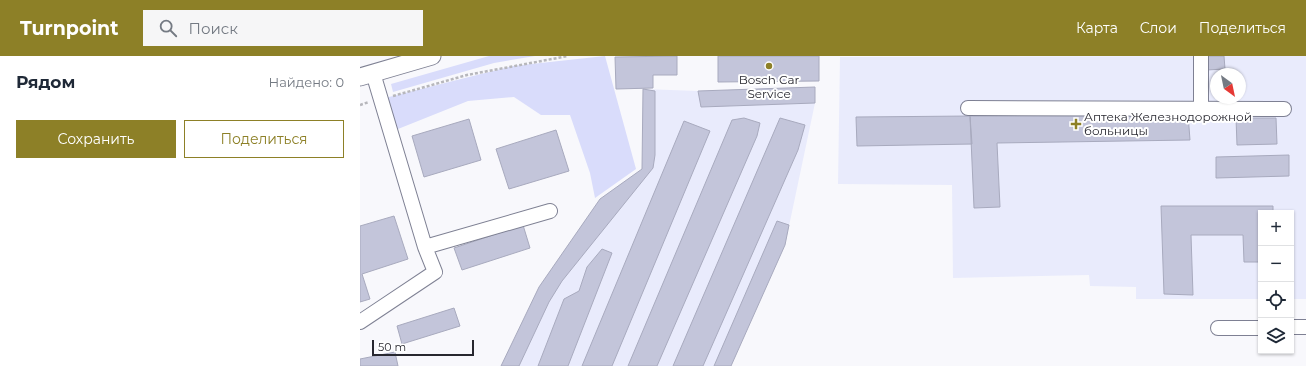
<!DOCTYPE html>
<html lang="ru">
<head>
<meta charset="utf-8">
<style>
  body { margin:0; font-family:Montserrat,sans-serif; background:#f6f6f7; color:#1f2937 }
  .controls { position:absolute; right:12px; bottom:12px; display:grid; overflow:hidden; border-radius:0px; box-shadow:0 1px 3px #0004 }
  .controls button { width:36px; height:36px; display:grid; place-items:center; padding:0; border:0; border-bottom:1px solid #e0e1e3; background:#fff; color:#1f2937; font:20px sans-serif }
  .compass { position:absolute; left:850px; top:12px; width:36px; height:36px; border-radius:50%; background:#fff; box-shadow:0 1px 3px #0004; rotate:147deg }
  .scale { position:absolute; left:12px; bottom:10px; width:102px; box-sizing:border-box; padding-left:4px; border:2px solid #27272f; border-top:0; font-size:11px; line-height:14px; white-space:nowrap; color:#27272f; -webkit-text-stroke:3px #fff; paint-order:stroke }
  .list { margin:0; padding:0; list-style:none }
  h2 { display:flex; justify-content:space-between; align-items:center; height:52px; margin:0; padding:0 16px; font-size:17px }
  h2 small { font-size:13px; font-weight:400; color:#747a83 }
  .actions { display:flex; gap:8px; padding:12px 16px }
  .actions a { flex:1; padding:9px 0; border:1px solid #8d8027; border-radius:0px; text-align:center; font-size:14px; color:#8d8027 }
  .actions .main { background:#8d8027; color:#fff }
  .icon { flex:none; width:22px; height:22px; fill:none; stroke:currentColor; stroke-width:2; stroke-linecap:round; stroke-linejoin:round }
  .map { position:relative; flex:none; width:946px; height:310px; overflow:hidden }
  header { display:flex; align-items:center; gap:24px; box-sizing:border-box; height:56px; padding:0 20px; background:#8d8027; color:#fff }
  header strong { font-size:19px }
  nav { display:flex; gap:22px; margin-inline-start:auto; font-size:14px }
  .search { width:280px; height:36px; background:#f6f6f7; display:flex; align-items:center; gap:10px; box-sizing:border-box; padding:0 14px; border-radius:0px; color:#747a83; font-size:15px }
  main { display:flex }
  aside { flex:1; background:#fff }
  .map>svg:first-child { display:block }
  .built { fill:#e9ebfc; fill-rule:evenodd }
  .green { fill:#d9dcfb }
  .building { fill:#c3c5da; stroke:#a8aabe }
  .lines { fill:none; stroke-linecap:round; stroke-linejoin:round }
  .minor-casing { stroke:#7e8093; stroke-width:16 }
  .major-casing { stroke:#7e8093; stroke-width:19 }
  .path { stroke:#b7b7bc; stroke-width:2.5; stroke-dasharray:3 2; stroke-linecap:butt }
  .minor { stroke:#fff; stroke-width:14 }
  .major { stroke:#fff; stroke-width:17 }
  .poi-dot { fill:#8d8027; stroke:#fff; stroke-width:1.5 }
  .labels { text-anchor:middle; stroke-width:4; stroke-linejoin:round; paint-order:stroke }
  .poi-label { font-size:12px; fill:#27272f; stroke:#fff }
</style>
</head>
<body>
<header>
<strong>Turnpoint</strong>
<div class="search"><svg class="icon" aria-label="search" viewBox="0 0 24 24"><circle cx="10" cy="10" r="6"/><path d="M15 15l6 6"/></svg>Поиск</div>
<nav><a>Карта</a><a>Слои</a><a>Поделиться</a></nav>
</header>
<main>
<aside>
<h2>Рядом<small>Найдено: 0</small></h2>
<ul class="list">
</ul>
<div class="actions"><a class="main">Сохранить</a><a>Поделиться</a></div>
</aside>
<div class="map">
<svg width="946" height="310" viewBox="0 0 946 310">
  <rect width="100%" height="100%" fill="#f8f8fc"/>
  <path class="built" d="M946,0V243H931V157H901V243H776V231L730,230L729,219L593,222L592,129L478,128L480,1ZM856,18H880V42H856Z
    M455,31V47L425,189L371,310H141L179,231L240,143L282,113L283,33L338,35Z"/>
  <path class="green" d="M129,0H175L134,7L33,36L31,28Z
    M245,0L276,113L235,142L230,117L210,59H181L154,41L108,45L33,75L25,42L153,10Z"/>
  <path class="building" d="M317,0V19H293V32L256,33L255,1Z
    M358,0H459V25L358,26Z
    M846,0H864L865,13L846,14Z
    M455,31V47L341,51L338,35Z
    M283,33L295,35V99L293,112L202,225L189,246L159,310H141L179,231L240,143L282,113Z
    M828,58L830,84L637,87L640,151L614,152L610,60Z
    M610,60L612,88L497,90L496,61Z
    M384,62L400,67L397,80L297,310H268L372,64Z
    M420,62L445,69L438,94L343,310H313Z
    M876,62H916L917,88L877,89Z
    M109,63L121,104L64,121L52,80Z
    M324,65L350,75L252,310H222Z
    M196,74L209,115L149,133L136,93Z
    M929,99V120L856,122V101Z
    M801,150H913V157H901V206H884L883,179H831L833,239L804,238Z
    M34,160L48,203L2,218L10,243L0,246V170Z
    M417,165L429,169L425,189L371,310H354Z
    M163,169L170,192L102,214L94,192Z
    M242,193L252,197L208,310H178L204,243L219,235L227,211Z
    M94,252L100,270L42,288L37,270Z
    M35,296L38,310H0V303Z"/>
  <g class="lines">
    <defs>
      <path id="minor" d="M841,0V52
        M13,17L65,191L190,155
        M608,52L924,53
        M0,266L75,216L65,191
        M931,271H946
        M858,272H901"/>
      <path id="major" d="M0,21L72,0"/>
    </defs>
    <use href="#minor" class="minor-casing"/>
    <use href="#major" class="major-casing"/>
    <path class="path" d="M33,40L107,19L208,0
      M0,49L9,46"/>
    <use href="#minor" class="minor"/>
    <use href="#major" class="major"/>
  </g>
  <g class="poi-dot">
    <circle cx="409" cy="10" r="4"/>
    <path d="M714 62h4v4h4v4h-4v4h-4v-4h-4v-4h4z"/>
  </g>
  <g class="labels">
    <g class="poi-label">
      <text x="409" y="28">Bosch Car<tspan x="409" dy="14">Service</tspan></text>
      <text x="724" y="65" text-anchor="start">Аптека Железнодорожной<tspan x="724" dy="14">больницы</tspan></text>
    </g>
  </g>
</svg>
<div class="controls">
<button>+</button>
<button>−</button>
<button><svg class="icon" aria-label="locate" viewBox="0 0 24 24"><circle cx="12" cy="12" r="6"/><path d="M12 2v4M12 18v4M2 12h4M18 12h4"/></svg></button>
<button><svg class="icon" aria-label="layers" viewBox="0 0 24 24"><path d="M12 4l9 5-9 5-9-5zM3 14l9 5 9-5"/></svg></button>
</div>
<svg class="compass" viewBox="-18 -18 36 36"><path d="M0-13l5 13h-10z" fill="#e53935"/><path d="M0 13l5-13h-10z" fill="#747a83"/></svg>
<div class="scale">50 m</div>
</div>
</main>
</body>
</html>
